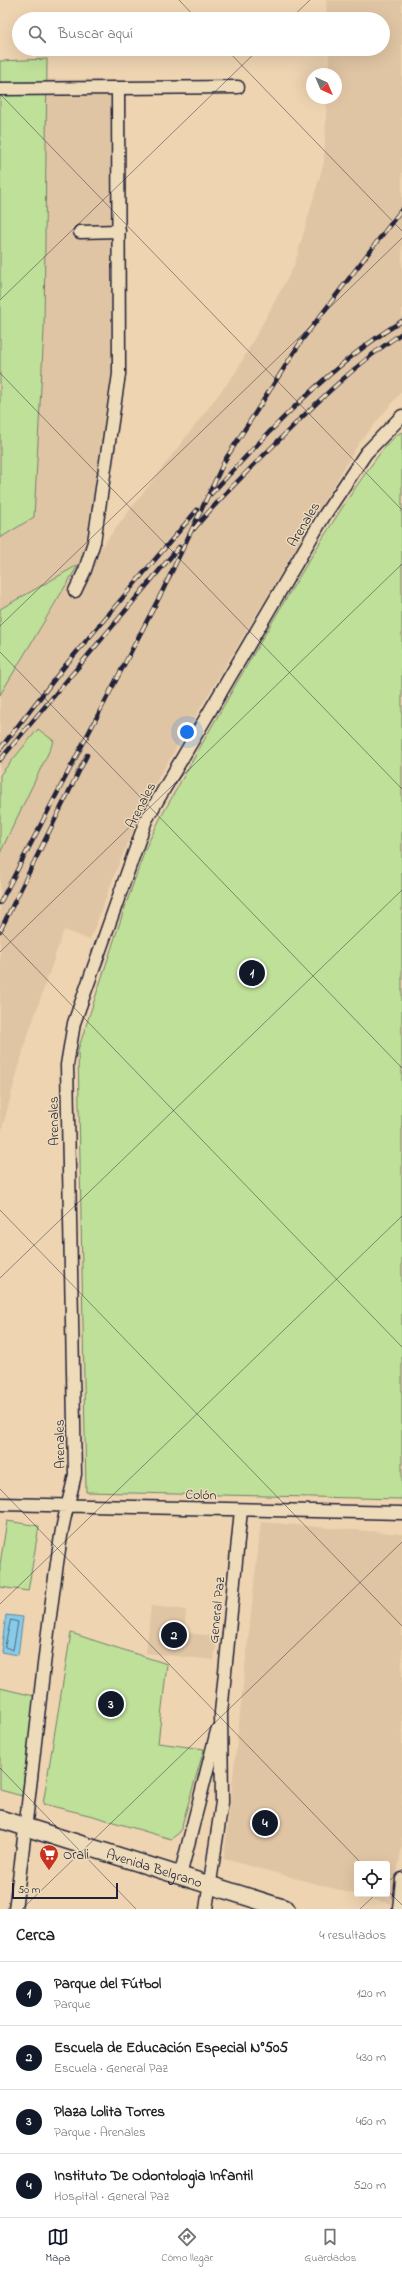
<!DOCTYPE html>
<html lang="es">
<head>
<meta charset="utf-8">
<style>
  body { margin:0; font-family:"Indie Flower",sans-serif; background:#f2f2f2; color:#202124 }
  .controls { position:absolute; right:12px; bottom:12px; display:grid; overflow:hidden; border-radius:4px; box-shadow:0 4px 16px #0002 }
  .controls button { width:36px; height:36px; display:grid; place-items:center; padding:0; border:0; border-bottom:1px solid #e0e0e0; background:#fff; color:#202124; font:20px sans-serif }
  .compass { position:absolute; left:306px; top:68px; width:36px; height:36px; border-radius:50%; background:#fff; box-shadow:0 4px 16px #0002; rotate:136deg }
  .scale { position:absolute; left:12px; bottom:10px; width:106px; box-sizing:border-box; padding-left:4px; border:2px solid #22223b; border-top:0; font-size:11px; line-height:14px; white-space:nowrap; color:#22223b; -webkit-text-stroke:3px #eedbb9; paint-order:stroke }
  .you { position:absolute; left:187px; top:732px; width:14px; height:14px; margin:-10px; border:3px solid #fff; border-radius:50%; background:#1a73e8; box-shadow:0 0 0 6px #1a73e833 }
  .badge { display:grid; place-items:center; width:26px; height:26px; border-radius:50%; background:#111827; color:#fff; font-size:13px; font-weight:700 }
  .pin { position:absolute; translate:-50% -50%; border:2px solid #fff; box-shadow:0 1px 4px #0006 }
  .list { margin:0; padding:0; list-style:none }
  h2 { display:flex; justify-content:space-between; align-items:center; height:52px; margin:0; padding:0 16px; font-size:17px }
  h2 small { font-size:13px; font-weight:400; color:#757577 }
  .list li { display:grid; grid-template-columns:26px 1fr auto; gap:12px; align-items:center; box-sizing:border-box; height:64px; padding:0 16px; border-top:1px solid #e0e0e0 }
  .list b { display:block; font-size:15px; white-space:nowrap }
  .list p { margin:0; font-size:13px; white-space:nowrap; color:#757577 }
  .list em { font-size:13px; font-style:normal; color:#757577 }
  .icon { flex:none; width:22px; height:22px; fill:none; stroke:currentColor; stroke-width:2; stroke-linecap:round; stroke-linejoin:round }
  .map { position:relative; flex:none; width:402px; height:1909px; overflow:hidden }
  .search { position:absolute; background:#fff; box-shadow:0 4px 16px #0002; left:12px; right:12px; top:12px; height:44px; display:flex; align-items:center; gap:10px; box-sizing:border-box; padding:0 14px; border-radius:22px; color:#757577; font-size:15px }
  .sheet { height:308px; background:#fff }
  nav { display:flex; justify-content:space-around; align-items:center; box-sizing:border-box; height:56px; border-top:1px solid #e0e0e0; background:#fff; font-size:11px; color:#757577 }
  nav a { display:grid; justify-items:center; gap:2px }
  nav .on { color:#111827 }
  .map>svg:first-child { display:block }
  .built { fill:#e0c5a4; fill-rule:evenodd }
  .green { fill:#bfe098; stroke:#70816a }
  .water { fill:#88cbe9; stroke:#5f87a3 }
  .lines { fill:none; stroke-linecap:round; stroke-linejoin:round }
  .shore { stroke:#4b6681; stroke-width:1 }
  .minor-casing { stroke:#22223b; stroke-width:15 }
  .secondary-casing { stroke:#22223b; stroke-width:20 }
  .minor { stroke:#eedbb9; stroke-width:12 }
  .secondary { stroke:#eedbb9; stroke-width:17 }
  .rail-casing { stroke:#22223b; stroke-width:4.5 }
  .rail { stroke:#eedbb9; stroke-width:3; stroke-dasharray:9; stroke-linecap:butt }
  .ticks { fill:none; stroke:#22223b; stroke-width:1; stroke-opacity:0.45 }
  .labels { text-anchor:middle; stroke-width:3; stroke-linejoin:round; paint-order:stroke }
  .street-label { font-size:14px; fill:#22223b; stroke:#eedbb9 }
  .poi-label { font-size:14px; fill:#22223b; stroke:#eedbb9; text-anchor:start }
</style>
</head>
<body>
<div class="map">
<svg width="402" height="1909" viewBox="0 0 402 1909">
  <rect width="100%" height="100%" fill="#eed4b1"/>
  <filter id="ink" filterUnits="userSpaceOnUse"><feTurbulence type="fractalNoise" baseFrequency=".025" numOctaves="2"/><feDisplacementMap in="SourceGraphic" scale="8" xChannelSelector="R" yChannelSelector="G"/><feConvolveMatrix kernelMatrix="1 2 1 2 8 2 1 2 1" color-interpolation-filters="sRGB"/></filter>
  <g filter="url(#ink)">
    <path class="built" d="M326,0H402V391L359,443L150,792L116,871L90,940L64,930L25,1044L0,1136V853L54,741L38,729L0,775V695L78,566L0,609V538L34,516L44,330L47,79L126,80L127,368L115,459L99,550L236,372L294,266L324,162L327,98H336V74H329V49H383V19H327Z
      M261,1522L402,1534V1846L391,1904L224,1859ZM357,1864H387V1894H357Z
      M151,1606L186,1610L184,1633L217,1636L214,1660L146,1653Z"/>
    <path class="green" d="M47,59L44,330L34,517L0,538V61Z
      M402,432V1499L86,1492L78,1050L123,913L146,847L161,817C190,765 369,442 402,432Z
      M78,565L0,695V609Z
      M38,729L54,741L0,853V775Z
      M7,1521L39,1526L28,1591L0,1587V1564Z
      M71,1633L167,1664L158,1743L204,1749L180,1832L171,1839L93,1816L43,1804Z
      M0,1688L34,1696L22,1796L0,1790Z"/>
    <path class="water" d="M6,1615L23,1617L18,1655L1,1652Z"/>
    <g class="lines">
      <path class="shore" d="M11,1620L18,1622L13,1650L5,1647Z"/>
      <defs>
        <path id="minor" d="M0,89L238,87
          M80,232L119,231
          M75,591L85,570L94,542L119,374L118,89
          M0,1504L402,1513
          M180,1876L217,1731
          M15,1909C32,1785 42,1660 61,1536C64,1515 71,1495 75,1474L67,1065L74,1023L146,820L324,516L366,453L402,416
          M206,1909L222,1802L221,1713L241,1510
          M399,1909L402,1879"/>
        <g id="secondary">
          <path id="s1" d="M0,1819L286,1909"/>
        </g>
      </defs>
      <use href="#minor" class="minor-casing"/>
      <use href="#secondary" class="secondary-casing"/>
      <use href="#minor" class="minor"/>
      <use href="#secondary" class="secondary"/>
      <defs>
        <path id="rail" d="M211,494C269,431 330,365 402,321
          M194,529C220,497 250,469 278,441C317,402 357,363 402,333
          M0,749L64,667L197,510
          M0,760L179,547
          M0,903L163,590L225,460L302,340L402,209
          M0,931L87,755"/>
      </defs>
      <use href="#rail" class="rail-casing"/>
      <use href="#rail" class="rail"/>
    </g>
  </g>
  <path class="ticks" d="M179,0L197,19M290,19L310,0M226,49L402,231M0,94L402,510M0,300L259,49M0,373L402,789M0,626L402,238M0,652L402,1068M0,931L402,1347M0,952L402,564M0,1210L402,1626M0,1278L402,890M0,1489L362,1864M0,1604L402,1216M0,1768L136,1909M387,1883L402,1869M387,1890L402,1905M22,1909L402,1542M360,1909L376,1894"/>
  <defs>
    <symbol id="supermarket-pin" viewBox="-11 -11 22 30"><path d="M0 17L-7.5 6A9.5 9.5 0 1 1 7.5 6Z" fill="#c8321e" stroke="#eedbb9"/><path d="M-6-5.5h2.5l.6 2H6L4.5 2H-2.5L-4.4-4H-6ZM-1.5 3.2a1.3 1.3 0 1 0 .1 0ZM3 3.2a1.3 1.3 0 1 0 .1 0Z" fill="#fff"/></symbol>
  </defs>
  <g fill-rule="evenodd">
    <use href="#supermarket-pin" x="38" y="1843" width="22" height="30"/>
  </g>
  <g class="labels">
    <g class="street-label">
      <text transform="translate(303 524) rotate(-59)" y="5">Arenales</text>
      <text transform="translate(140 805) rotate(-63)" y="5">Arenales</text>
      <text transform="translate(53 1121) rotate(-91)" y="5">Arenales</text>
      <text transform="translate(59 1444) rotate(-91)" y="5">Arenales</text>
      <text transform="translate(201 1494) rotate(2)" y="5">Colón</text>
      <text transform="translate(216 1610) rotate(-84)" y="5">General Paz</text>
      <text dy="5" stroke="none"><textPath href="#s1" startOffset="162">Avenida Belgrano</textPath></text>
    </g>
    <g class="poi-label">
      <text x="63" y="1859">Orali</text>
    </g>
  </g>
</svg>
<div class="controls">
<button><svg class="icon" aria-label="locate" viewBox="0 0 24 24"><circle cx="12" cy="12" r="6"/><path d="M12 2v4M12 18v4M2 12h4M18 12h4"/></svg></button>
</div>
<svg class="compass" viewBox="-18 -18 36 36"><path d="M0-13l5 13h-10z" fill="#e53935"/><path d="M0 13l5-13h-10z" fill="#757577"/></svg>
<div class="scale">50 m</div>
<div class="you"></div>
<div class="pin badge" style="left:252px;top:973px">1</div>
<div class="pin badge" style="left:174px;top:1635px">2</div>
<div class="pin badge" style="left:111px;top:1704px">3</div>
<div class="pin badge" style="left:265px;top:1823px">4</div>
<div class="search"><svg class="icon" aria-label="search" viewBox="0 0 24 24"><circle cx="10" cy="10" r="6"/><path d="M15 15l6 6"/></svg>Buscar aquí</div>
</div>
<section class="sheet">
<h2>Cerca<small>4 resultados</small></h2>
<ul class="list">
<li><span class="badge">1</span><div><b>Parque del Fútbol</b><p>Parque</p></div><em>120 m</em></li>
<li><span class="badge">2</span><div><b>Escuela de Educación Especial N°505</b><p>Escuela · General Paz</p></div><em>430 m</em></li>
<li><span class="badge">3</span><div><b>Plaza Lolita Torres</b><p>Parque · Arenales</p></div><em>460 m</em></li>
<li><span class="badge">4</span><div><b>Instituto De Odontologia Infantil</b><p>Hospital · General Paz</p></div><em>520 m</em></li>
</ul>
</section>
<nav>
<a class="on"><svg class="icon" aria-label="map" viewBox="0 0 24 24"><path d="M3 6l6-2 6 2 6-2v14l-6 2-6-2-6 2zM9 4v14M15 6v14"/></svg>Mapa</a>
<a><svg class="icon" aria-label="directions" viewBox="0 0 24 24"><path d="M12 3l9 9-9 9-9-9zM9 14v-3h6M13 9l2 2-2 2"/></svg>Cómo llegar</a>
<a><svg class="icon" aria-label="saved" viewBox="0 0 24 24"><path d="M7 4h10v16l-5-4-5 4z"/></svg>Guardados</a>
</nav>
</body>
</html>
